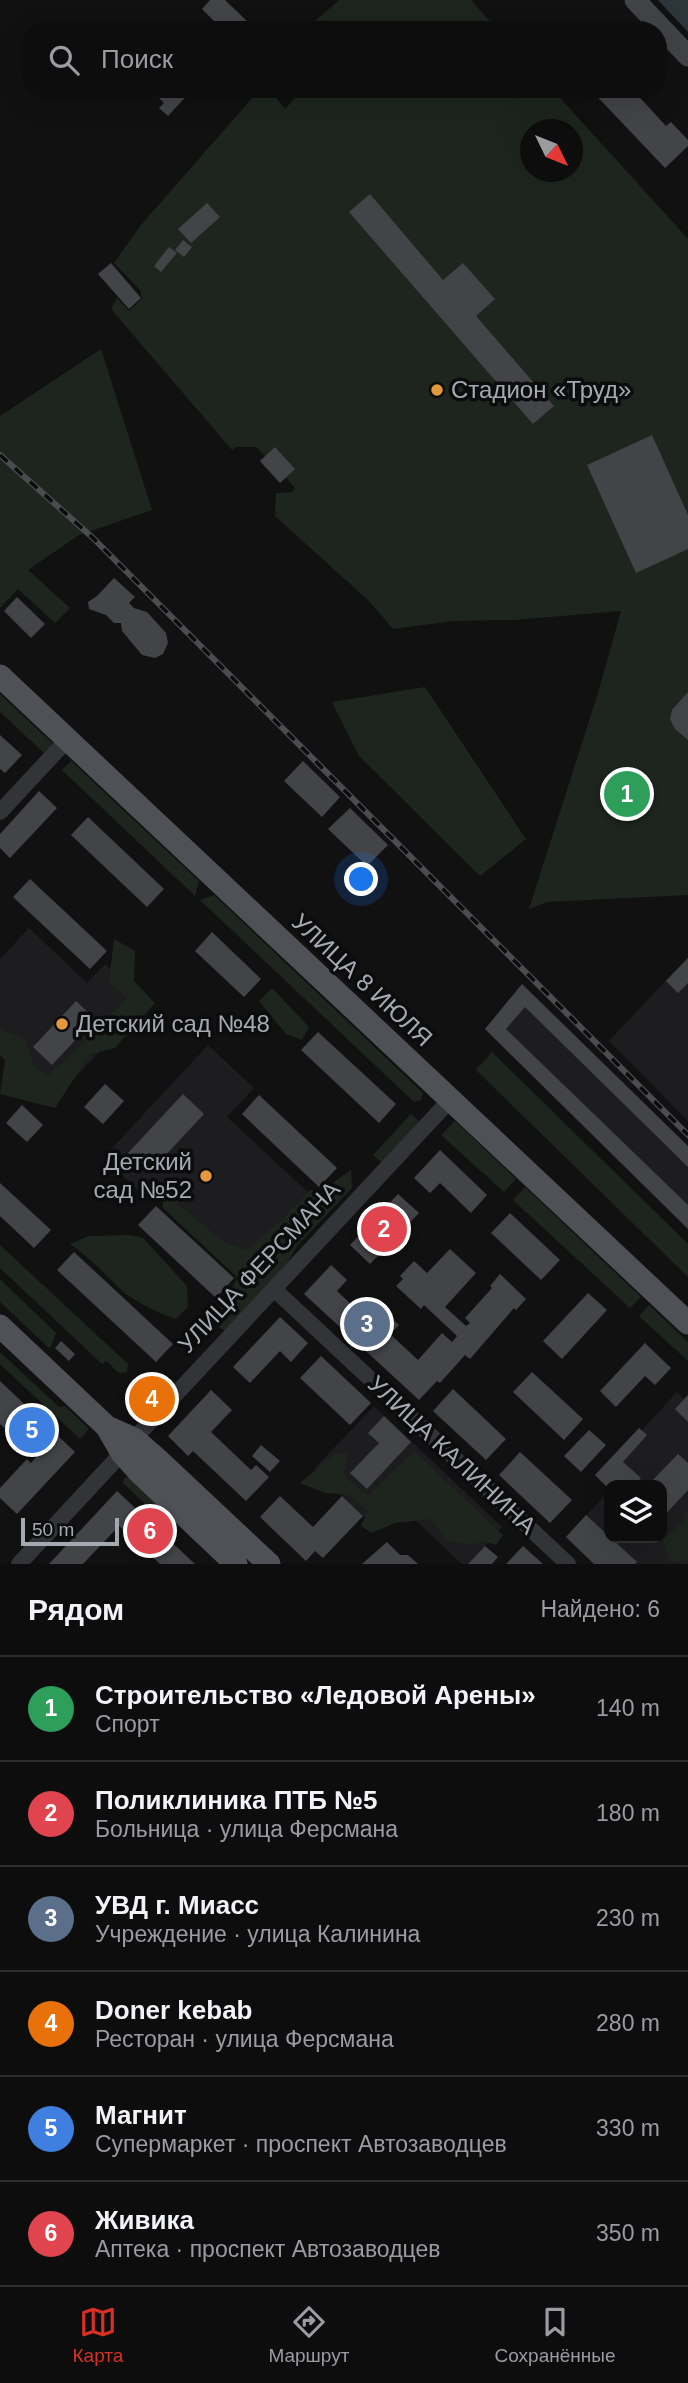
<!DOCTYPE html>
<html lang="ru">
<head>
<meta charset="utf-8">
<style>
  body { margin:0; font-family:Arial,sans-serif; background:#1b1b1c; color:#f1f3f6 }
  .controls { position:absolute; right:21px; bottom:21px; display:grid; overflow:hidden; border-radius:14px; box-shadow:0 7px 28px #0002 }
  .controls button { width:63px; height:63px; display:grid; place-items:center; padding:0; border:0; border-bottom:2px solid #2d2d2e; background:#0d0d0e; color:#f1f3f6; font:35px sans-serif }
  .compass { position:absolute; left:520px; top:119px; width:63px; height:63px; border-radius:50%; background:#0d0d0e; box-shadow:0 7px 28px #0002; rotate:133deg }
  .scale { position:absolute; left:21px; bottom:18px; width:98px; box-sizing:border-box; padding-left:7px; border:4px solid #a4a9b2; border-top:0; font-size:19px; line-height:24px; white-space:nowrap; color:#a4a9b2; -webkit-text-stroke:5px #0c0c0d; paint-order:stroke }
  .you { position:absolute; left:362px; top:880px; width:24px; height:24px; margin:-18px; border:5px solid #fff; border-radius:50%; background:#1a73e8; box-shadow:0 0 0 10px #1a73e833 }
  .badge { display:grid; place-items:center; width:46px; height:46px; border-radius:50%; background:#d93025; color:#fff; font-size:23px; font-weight:700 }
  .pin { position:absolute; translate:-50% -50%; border:4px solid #fff; box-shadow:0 2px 7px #0006 }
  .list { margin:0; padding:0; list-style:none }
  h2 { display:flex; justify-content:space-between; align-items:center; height:91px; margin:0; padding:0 28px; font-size:30px }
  h2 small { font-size:23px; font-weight:400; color:#9a9c9e }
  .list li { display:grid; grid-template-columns:46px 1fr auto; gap:21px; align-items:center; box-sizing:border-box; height:105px; padding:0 28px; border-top:2px solid #2d2d2e }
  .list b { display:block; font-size:26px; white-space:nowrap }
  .list p { margin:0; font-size:23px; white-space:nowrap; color:#9a9c9e }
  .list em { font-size:23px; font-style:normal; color:#9a9c9e }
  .icon { flex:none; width:38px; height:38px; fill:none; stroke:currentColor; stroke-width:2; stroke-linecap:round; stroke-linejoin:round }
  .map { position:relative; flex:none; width:688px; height:1564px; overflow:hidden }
  .search { position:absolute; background:#0d0d0e; box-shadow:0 7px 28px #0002; left:21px; right:21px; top:21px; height:77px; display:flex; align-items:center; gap:18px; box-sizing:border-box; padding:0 24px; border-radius:28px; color:#9a9c9e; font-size:26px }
  .sheet { height:721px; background:#0d0d0e }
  nav { display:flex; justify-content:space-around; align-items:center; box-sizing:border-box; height:98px; border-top:2px solid #2d2d2e; background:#0d0d0e; font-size:19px; color:#9a9c9e }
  nav a { display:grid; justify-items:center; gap:4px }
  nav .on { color:#d93025 }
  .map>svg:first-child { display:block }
  .built { fill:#1d1d1f }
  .green { fill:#1e251e; fill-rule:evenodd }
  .water { fill:#2c353a }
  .building { fill:#434448 }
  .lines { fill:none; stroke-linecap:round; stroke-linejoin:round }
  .street { stroke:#323437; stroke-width:16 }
  .secondary { stroke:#414347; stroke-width:21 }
  .primary { stroke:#4f5156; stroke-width:23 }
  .rail-casing { stroke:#4a4c50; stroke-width:6 }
  .rail { stroke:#0c0c0d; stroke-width:3.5; stroke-dasharray:10; stroke-linecap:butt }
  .poi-dot { fill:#e1993b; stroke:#0c0c0d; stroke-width:2.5 }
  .labels { text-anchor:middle; stroke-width:7; stroke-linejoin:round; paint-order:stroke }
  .poi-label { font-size:24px; fill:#a4a9b2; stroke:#0c0c0d; text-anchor:start }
  .street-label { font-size:24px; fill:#a4a9b2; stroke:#0c0c0d }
</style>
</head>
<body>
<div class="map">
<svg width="688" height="1564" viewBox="0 0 688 1564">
  <rect width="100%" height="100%" fill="#111112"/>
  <path class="built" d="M29,928L87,983L105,964L146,1002L56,1098L0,1047V959Z
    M688,957V1121L609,1041Z
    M522,984L688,1146V1229L485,1029Z
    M208,1045L254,1088L227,1117L312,1196L240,1272L157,1195L150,1201L103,1158Z
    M677,1392L684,1399L688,1395V1564H594L566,1537L609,1491V1538H662V1485H609V1489L595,1475L639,1428L642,1430Z
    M374,1406L502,1527L468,1564H462L395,1501L372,1524L314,1469Z"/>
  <path class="green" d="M339,0H471L498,30H305Z
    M260,89H280L274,95L285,109L295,98L288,89H552L688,239V895L547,902L529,909L598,693L621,611L514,620L453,621L393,629L369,601L275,516L276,493L293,492L295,488L286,478L280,483L260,461L265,456L256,447H236L232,450L111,309L117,298L129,311L142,299L140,290L114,263L141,225ZM530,130H572V172H530Z
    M101,349L152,510L79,535L28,570L70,608L55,623L18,589L0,608V416Z
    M425,687L526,839L480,876L359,756L332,702Z
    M0,694L53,744L44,753L0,712Z
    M71,761L199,881L195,896L62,770Z
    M214,895L423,1093L421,1100L414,1102L200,900Z
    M114,939L135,951L134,981L155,1003L115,1048L90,1054L55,1108L0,1094L5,1060L0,1055V1029L25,1039L34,1066L47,1076L67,1059L127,998L109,982Z
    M272,988L309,1027L302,1040L286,1034L259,1001Z
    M492,1052L688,1244V1277L476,1070Z
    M411,1114L421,1123L383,1164L373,1155Z
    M455,1121L516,1179L504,1192L441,1135Z
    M351,1170L352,1188L297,1246L278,1280L237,1335L219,1328L220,1306L238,1278L163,1208V1192L224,1242L246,1250L282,1220L310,1190L320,1192Z
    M525,1187L641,1297L630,1308L513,1200Z
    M130,1235L143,1238L187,1286L188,1307L176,1319C159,1313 139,1304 125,1293C106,1276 92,1259 70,1244L89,1236Z
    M0,1245L128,1364L127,1372L119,1373L106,1361L102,1364L0,1268Z
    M0,1279L56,1333L50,1349L0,1302Z
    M649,1305L688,1342V1361L639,1316Z
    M0,1352L59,1407L65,1406L89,1429L80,1439L0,1364Z
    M414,1451L503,1535L496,1545L483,1541L472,1545L447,1541L430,1519L395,1523L372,1533L361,1526L368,1511L349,1495L325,1493L300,1483L335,1454L348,1453L343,1475L368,1496Z
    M130,1476L173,1517V1531L123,1483L124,1478Z
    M688,1507V1560L670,1562L662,1540L682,1522Z"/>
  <path class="water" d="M658,0H688V32Z"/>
  <path class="building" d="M210,0H225L250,24L244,30H223L202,9Z
    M162,89H193L168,116L159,108L164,103L156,95Z
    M590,89H632L666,126L671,122L688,140V146L665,168Z
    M370,194L443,280L463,263L495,299L476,316L554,406L533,424L349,212Z
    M207,203L220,217L191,243L178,229Z
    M183,240L192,247L184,257L175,250Z
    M169,247L177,253L161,272L154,266Z
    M111,263L141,298L129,309L98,274Z
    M652,435L688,515V549L636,573L587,465Z
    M275,447L295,469L280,483L260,461Z
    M114,578L135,597L129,603L134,608L147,612L166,633L168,643L163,654L155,658L142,655L122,631L121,623H114L106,615L89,609L88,602L97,596Z
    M17,597L45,624L31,638L4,611Z
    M688,692V740L675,729L670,719L672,710Z
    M0,735L22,755L5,773L0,769Z
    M303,761L340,797L322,817L284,781Z
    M39,791L57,808L10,858L0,848V834Z
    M350,808L388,845L367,866L328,829Z
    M88,817L164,889L147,907L71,835Z
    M30,879L107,951L90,969L13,897Z
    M212,932L261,979L244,997L195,951Z
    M688,958V983L678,993L666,981Z
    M522,984L688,1146V1167L525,1007L506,1029L688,1205V1229L485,1029Z
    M76,1001L95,1019L52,1065L33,1047Z
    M318,1032L396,1104L379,1123L301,1050Z
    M105,1084L124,1101L103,1124L84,1107Z
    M183,1094L204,1114L149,1173L128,1153Z
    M259,1095L337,1168L319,1187L242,1114Z
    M22,1105L43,1125L27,1142L6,1123Z
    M440,1150L487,1195L471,1213L440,1183L430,1193L414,1178Z
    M0,1183L51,1230L34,1248L0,1216Z
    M398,1194L419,1213L370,1264L350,1245Z
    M156,1206L234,1278L216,1298L138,1225Z
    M510,1213L560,1260L541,1280L491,1233Z
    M450,1249L476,1273L445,1307L466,1326L470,1323L465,1318L492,1288L490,1286L500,1274L526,1299L516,1310L514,1308L470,1359L465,1355L440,1383L437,1381L419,1400L304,1294L331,1265L347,1280L337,1291L368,1320L380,1307L399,1325L390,1334L418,1360L442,1333L452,1342L457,1336L424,1305L421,1309L396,1286L403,1279L400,1276L414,1261L427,1273Z
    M74,1252L173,1344L156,1362L57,1270Z
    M588,1293L607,1310L562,1359L543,1341Z
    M280,1317L308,1343L291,1362L280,1351L250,1383L233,1367Z
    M61,1341L75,1354L69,1361L55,1348Z
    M645,1343L671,1368L655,1385L645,1376L616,1407L600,1391Z
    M321,1356L371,1403L350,1425L300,1378Z
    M532,1372L583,1419L564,1440L513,1392Z
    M0,1381L75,1452L17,1514L0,1498V1488L27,1459L31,1463L36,1457L0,1424Z
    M453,1389L506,1439L486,1460L433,1411Z
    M153,1390L160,1397L151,1407L143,1400Z
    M211,1390L232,1410L211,1432L251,1470L256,1465L269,1477L246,1501L193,1451L188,1456L168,1436Z
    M688,1395V1422L675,1409Z
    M384,1416L411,1442L367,1489L350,1473L379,1443L368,1433Z
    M639,1428L647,1435L623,1462L641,1478L634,1485H609V1489L595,1475Z
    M589,1430L606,1445L581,1472L564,1456Z
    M261,1445L280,1461L270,1472L252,1456Z
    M520,1452L572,1500L550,1523L499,1475Z
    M678,1454L688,1463V1490L662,1518V1485H648Z
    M117,1491L195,1564H160L119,1526L83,1564H49Z
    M280,1496L313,1527L342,1496L363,1516L323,1558L315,1551L306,1561L260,1517Z
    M586,1515L637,1562L635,1564H594L566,1537Z
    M387,1542L400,1555H408L418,1564H362Z
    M485,1546L498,1557L492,1564H468Z
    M523,1546L543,1564H506Z"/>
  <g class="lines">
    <path class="street" d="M0,812L68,739
      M274,1289L568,1564
      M134,1439L451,1099
      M19,1564L122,1453"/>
    <path class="secondary" d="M635,0L688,56"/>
    <path class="primary" d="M0,676L688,1323
      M0,1326L107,1427L122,1453L140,1473L236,1564
      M107,1427L134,1439L157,1459L269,1564"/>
    <defs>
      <path id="rail" d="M0,455L92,537L688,1135"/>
    </defs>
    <use href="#rail" class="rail-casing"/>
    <use href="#rail" class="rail"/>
  </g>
  <g class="poi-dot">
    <circle cx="437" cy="390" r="7"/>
    <circle cx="62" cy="1024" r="7"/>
    <circle cx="206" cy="1176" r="7"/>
  </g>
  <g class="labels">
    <g class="poi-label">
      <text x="451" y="398">Стадион «Труд»</text>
      <text x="76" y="1032">Детский сад №48</text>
      <text x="192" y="1170" text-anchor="end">Детский<tspan x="192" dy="28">сад №52</tspan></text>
    </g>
    <g class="street-label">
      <text transform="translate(362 980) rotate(43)" y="8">УЛИЦА 8 ИЮЛЯ</text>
      <text transform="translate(259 1267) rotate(-47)" y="8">УЛИЦА ФЕРСМАНА</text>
      <text transform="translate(452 1455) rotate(43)" y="8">УЛИЦА КАЛИНИНА</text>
    </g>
  </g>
</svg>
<div class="controls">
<button><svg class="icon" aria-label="layers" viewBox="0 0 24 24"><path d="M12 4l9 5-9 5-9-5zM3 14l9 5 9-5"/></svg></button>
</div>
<svg class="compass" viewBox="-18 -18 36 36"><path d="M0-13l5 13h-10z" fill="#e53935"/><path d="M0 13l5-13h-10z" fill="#9a9c9e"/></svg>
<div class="scale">50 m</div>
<div class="you"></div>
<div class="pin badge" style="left:627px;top:794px;background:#2e9e5b">1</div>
<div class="pin badge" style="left:384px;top:1229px;background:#e0444e">2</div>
<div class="pin badge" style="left:367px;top:1324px;background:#5c6f8a">3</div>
<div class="pin badge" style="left:152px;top:1399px;background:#e8710a">4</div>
<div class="pin badge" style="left:32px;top:1430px;background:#3f7fe0">5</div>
<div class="pin badge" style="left:150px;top:1531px;background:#e0444e">6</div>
<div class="search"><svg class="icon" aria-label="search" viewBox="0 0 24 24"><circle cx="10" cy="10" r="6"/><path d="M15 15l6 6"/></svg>Поиск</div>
</div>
<section class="sheet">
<h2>Рядом<small>Найдено: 6</small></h2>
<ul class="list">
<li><span class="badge" style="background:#2e9e5b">1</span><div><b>Строительство «Ледовой Арены»</b><p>Спорт</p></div><em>140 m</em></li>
<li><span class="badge" style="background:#e0444e">2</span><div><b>Поликлиника ПТБ №5</b><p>Больница · улица Ферсмана</p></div><em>180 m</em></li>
<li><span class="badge" style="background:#5c6f8a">3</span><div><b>УВД г. Миасс</b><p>Учреждение · улица Калинина</p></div><em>230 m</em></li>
<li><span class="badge" style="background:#e8710a">4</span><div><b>Doner kebab</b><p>Ресторан · улица Ферсмана</p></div><em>280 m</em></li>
<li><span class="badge" style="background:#3f7fe0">5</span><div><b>Магнит</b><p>Супермаркет · проспект Автозаводцев</p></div><em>330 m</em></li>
<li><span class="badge" style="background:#e0444e">6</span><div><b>Живика</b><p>Аптека · проспект Автозаводцев</p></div><em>350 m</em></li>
</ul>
</section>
<nav>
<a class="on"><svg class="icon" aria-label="map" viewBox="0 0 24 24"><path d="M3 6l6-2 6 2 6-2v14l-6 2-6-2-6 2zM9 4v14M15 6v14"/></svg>Карта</a>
<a><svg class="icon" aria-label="directions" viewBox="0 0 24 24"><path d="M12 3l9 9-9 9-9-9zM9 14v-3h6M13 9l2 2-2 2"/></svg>Маршрут</a>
<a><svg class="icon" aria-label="saved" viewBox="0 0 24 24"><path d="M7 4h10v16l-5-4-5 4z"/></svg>Сохранённые</a>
</nav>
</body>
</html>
